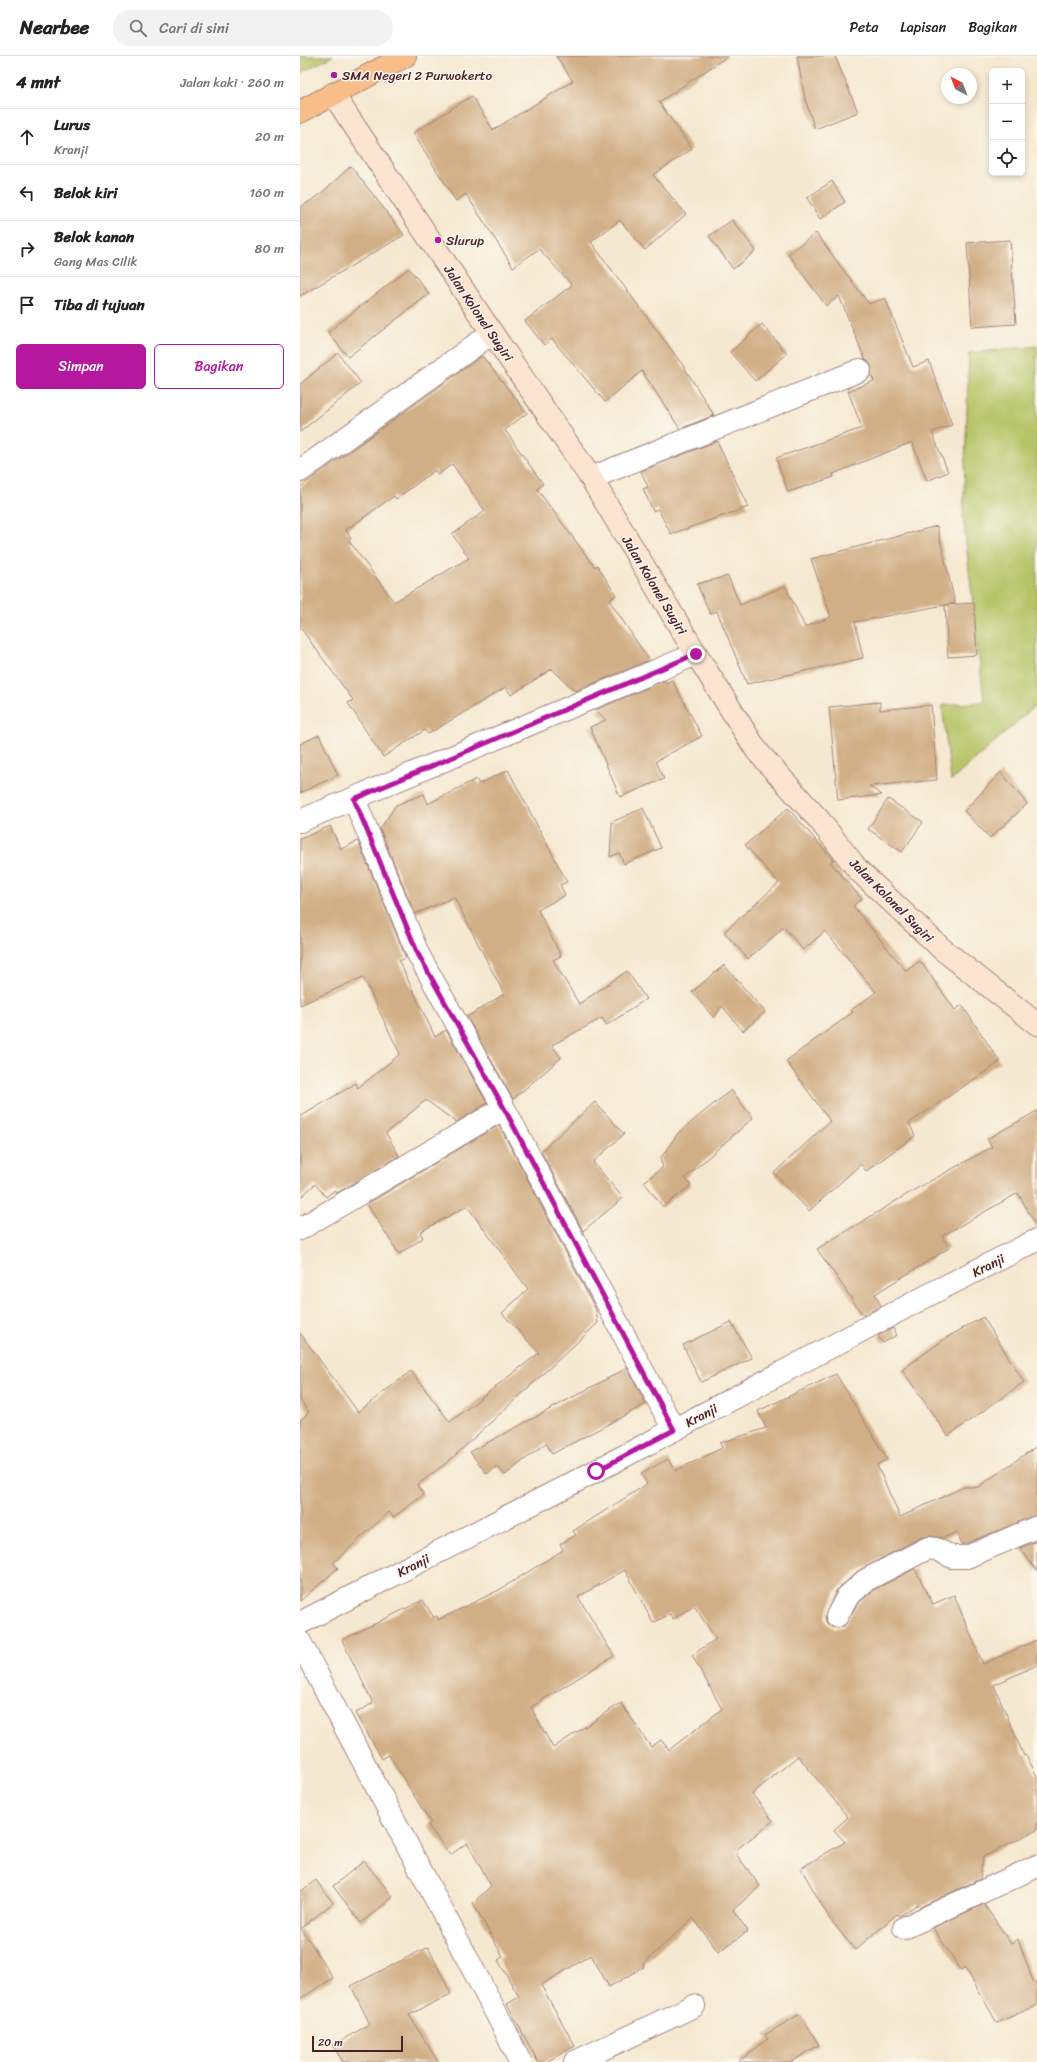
<!DOCTYPE html>
<html lang="id">
<head>
<meta charset="utf-8">
<style>
  body { margin:0; font-family:Sriracha,sans-serif; background:#f2f2f2; color:#222 }
  .controls { position:absolute; right:12px; top:12px; display:grid; overflow:hidden; border-radius:6px; box-shadow:0 2px 6px #0003 }
  .controls button { width:36px; height:36px; display:grid; place-items:center; padding:0; border:0; border-bottom:1px solid #e0e0e0; background:#fff; color:#222; font:20px sans-serif }
  .compass { position:absolute; left:641px; top:12px; width:36px; height:36px; border-radius:50%; background:#fff; box-shadow:0 2px 6px #0003; rotate:318deg }
  .scale { position:absolute; left:12px; bottom:10px; width:91px; box-sizing:border-box; padding-left:4px; border:2px solid #4a1f2b; border-top:0; font-size:11px; line-height:14px; white-space:nowrap; color:#4a1f2b; -webkit-text-stroke:3px #fbf7ec; paint-order:stroke }
  .stop { position:absolute; width:12px; height:12px; margin:-9px; border:3px solid #b5179e; border-radius:50%; background:#fff }
  .stop.end { background:#b5179e; border-color:#fff; box-shadow:0 1px 4px #0008 }
  .list { margin:0; padding:0; list-style:none }
  h2 { display:flex; justify-content:space-between; align-items:center; height:52px; margin:0; padding:0 16px; font-size:17px }
  h2 small { font-size:13px; font-weight:400; color:#767676 }
  .list li { display:grid; grid-template-columns:26px 1fr auto; gap:12px; align-items:center; box-sizing:border-box; height:56px; padding:0 16px; border-top:1px solid #e0e0e0 }
  .list b { display:block; font-size:15px; white-space:nowrap }
  .list p { margin:0; font-size:13px; white-space:nowrap; color:#767676 }
  .list em { font-size:13px; font-style:normal; color:#767676 }
  .actions { display:flex; gap:8px; padding:12px 16px }
  .actions a { flex:1; padding:9px 0; border:1px solid #b5179e; border-radius:6px; text-align:center; font-size:14px; color:#b5179e }
  .actions .main { background:#b5179e; color:#fff }
  .icon { flex:none; width:22px; height:22px; fill:none; stroke:currentColor; stroke-width:2; stroke-linecap:round; stroke-linejoin:round }
  .map { position:relative; flex:none; width:737px; height:2006px; overflow:hidden }
  header { display:flex; align-items:center; gap:24px; box-sizing:border-box; height:56px; padding:0 20px; background:#fff; border-bottom:1px solid #e0e0e0 }
  header strong { font-size:19px }
  nav { display:flex; gap:22px; margin-inline-start:auto; font-size:14px }
  .search { width:280px; height:36px; background:#f2f2f2; display:flex; align-items:center; gap:10px; box-sizing:border-box; padding:0 14px; border-radius:22px; color:#767676; font-size:15px }
  main { display:flex }
  aside { flex:1; background:#fff }
  .map>svg:first-child { display:block }
  .green { fill:#b6c467; stroke:#807249 }
  .building { fill:#d1af86; fill-rule:evenodd }
  .lines { fill:none; stroke-linecap:round; stroke-linejoin:round }
  .street-casing { stroke:#a0847e; stroke-width:24 }
  .secondary-casing { stroke:#a0847e; stroke-width:24 }
  .primary-casing { stroke:#a0847e; stroke-width:24 }
  .street { stroke:#fff; stroke-width:22 }
  .secondary { stroke:#fce5d0; stroke-width:22 }
  .primary { stroke:#f8bd89; stroke-width:22 }
  .route { stroke:#b5179e; stroke-width:5 }
  .poi-dot { fill:#b5179e; stroke:#fbf7ec; stroke-width:1.5 }
  .labels { text-anchor:middle; stroke-width:3; stroke-linejoin:round; paint-order:stroke }
  .poi-label { font-size:13px; fill:#4a1f2b; stroke:#fbf7ec; text-anchor:start }
  .street-label { font-size:13px; fill:#4a1f2b; stroke:#fbf7ec }
</style>
</head>
<body>
<header>
<strong>Nearbee</strong>
<div class="search"><svg class="icon" aria-label="search" viewBox="0 0 24 24"><circle cx="10" cy="10" r="6"/><path d="M15 15l6 6"/></svg>Cari di sini</div>
<nav><a>Peta</a><a>Lapisan</a><a>Bagikan</a></nav>
</header>
<main>
<aside>
<h2>4 mnt<small>Jalan kaki · 260 m</small></h2>
<ul class="list">
<li><svg class="icon" aria-label="ahead" viewBox="0 0 24 24"><path d="M12 20V5M6 11l6-6 6 6"/></svg><div><b>Lurus</b><p>Kranji</p></div><em>20 m</em></li>
<li><svg class="icon" aria-label="left" viewBox="0 0 24 24"><path d="M17 20v-9H6M10 6l-5 5 5 5"/></svg><div><b>Belok kiri</b></div><em>160 m</em></li>
<li><svg class="icon" aria-label="right" viewBox="0 0 24 24"><path d="M7 20v-9h11M14 6l5 5-5 5"/></svg><div><b>Belok kanan</b><p>Gang Mas Cilik</p></div><em>80 m</em></li>
<li><svg class="icon" aria-label="arrive" viewBox="0 0 24 24"><path d="M6 21V4h12l-3 4 3 4H6"/></svg><div><b>Tiba di tujuan</b></div></li>
</ul>
<div class="actions"><a class="main">Simpan</a><a>Bagikan</a></div>
</aside>
<div class="map">
<svg width="737" height="2006" viewBox="0 0 737 2006">
  <rect width="100%" height="100%" fill="#fbf7ec"/>
  <filter id="ink" filterUnits="userSpaceOnUse"><feTurbulence type="fractalNoise" baseFrequency=".025" numOctaves="2"/><feDisplacementMap in="SourceGraphic" scale="8" xChannelSelector="R" yChannelSelector="G"/><feConvolveMatrix kernelMatrix="1 2 1 2 8 2 1 2 1" color-interpolation-filters="sRGB"/></filter>
  <filter id="wash" filterUnits="userSpaceOnUse"><feTurbulence type="fractalNoise" baseFrequency=".012" numOctaves="4" result="noise"/><feDisplacementMap in="SourceGraphic" scale="16" xChannelSelector="R" yChannelSelector="G"/><feGaussianBlur stdDeviation="0.9" result="paint"/><feColorMatrix in="noise" values="0 0 0 0 0 0 0 0 0 0 0 0 0 0 0 0 0 1.4 0 .05"/><feComposite in="paint" operator="in"/></filter>
  <g filter="url(#wash)">
    <rect width="100%" height="100%" fill="#f5e8d0"/>
    <path class="green" d="M0,0H33L0,17Z
      M737,290V648L651,725L642,649L684,646L663,461L669,297Z"/>
    <g id="blocks">
      <path class="building" d="M256,0H428L359,46L392,93L353,119L386,158L345,194L320,164L291,186L382,308L414,359L380,373L342,315L305,346L252,283L244,289L225,265L272,229L239,193L213,211L166,138L156,145L113,77L172,40L193,74L273,25Z
        M497,0H535L558,56L515,73L505,43Z
        M51,110L104,179L0,240V151L17,141Z
        M532,125L545,146L520,163L507,142Z
        M432,164L456,195L433,213L409,180Z
        M516,177L569,248L585,242L613,311L629,305L652,369L632,376L648,416L627,425L612,386L533,418L534,421L488,436L476,402L562,372L548,335L574,325L571,318V309L565,303L539,240L526,250L488,198Z
        M710,184L716,268L672,271L667,187Z
        M109,212L129,238L48,301L28,276Z
        M462,268L487,298L455,325L430,296Z
        M38,297L61,327L0,376V328Z
        M182,300L227,357L205,374L243,428L237,433L295,511L297,509L316,539L309,544L349,604L275,635L252,613L211,639L206,631L128,678L125,674L83,701L48,647L53,644L0,571V431ZM152,408L185,455L152,478L169,502L94,546L49,485L51,483L46,474L94,440L96,443L135,414L138,419Z
        M417,385L448,451L371,478L358,453L353,455L343,433L348,431L341,415Z
        M637,470L655,547L555,566L563,602L447,628L417,555L410,558L397,528L428,520L440,549L485,530L505,571L531,561L511,503Z
        M674,547L677,599L648,601L645,549Z
        M372,624L402,680L356,705L364,723L320,741L290,671L306,664L296,654L363,625L365,627Z
        M580,646V654L631,649L637,724L569,730L582,739L538,744L529,651Z
        M19,679L38,719L0,737V688Z
        M208,714L267,826L260,829L265,839L238,854L261,900L253,904L279,948L327,915L346,943L307,969L302,962L252,989L261,1002L213,1043L167,961L204,938L154,841L115,858L80,773L96,749L124,738L128,748L176,723L179,728Z
        M701,716L727,748L690,782L664,755Z
        M588,743L623,766L602,796L568,773Z
        M343,752L361,792L324,808L319,797L310,801L312,766Z
        M488,752L533,804L530,806L562,843L553,850L606,915L620,905L655,954L662,949L700,1006L609,1067L615,1080L566,1115L561,1108L509,1155L474,1117L530,1065L486,1005L553,956L551,954L576,936L525,875L503,894L484,871L448,903L424,876L479,827L445,789Z
        M30,770L41,793L58,785L106,902L99,905L135,981L146,974L187,1047L156,1066L126,1044L86,1077L99,1100L37,1137L35,1134L26,1141L15,1128L0,1142V1061L56,1027L58,1032L100,998L63,921L0,949V783Z
        M424,909L465,956L443,975L422,950L414,962L392,936Z
        M431,1034L453,1062L385,1122L391,1129L363,1151L344,1126L363,1111L360,1103L379,1076Z
        M295,1046L324,1078L293,1106L323,1142L283,1175L241,1095Z
        M737,1055V1172L718,1137L642,1180L649,1192L575,1238L581,1250L563,1259L517,1193L614,1134L692,1091L687,1083Z
        M199,1069L296,1254L298,1267L149,1405L117,1429L124,1439L93,1461L89,1456L33,1507L38,1512L0,1545V1365L9,1356L0,1344V1277L58,1356L111,1315L150,1366L239,1297L202,1257L228,1233L167,1150L120,1176L123,1182L99,1198L67,1148Z
        M683,1261L724,1326L648,1380L602,1314L646,1282Z
        M431,1266L452,1302L401,1326L383,1289Z
        M593,1272L597,1279L583,1287L578,1280Z
        M327,1312L346,1348L252,1398L246,1387L205,1419L197,1410L187,1418L170,1396Z
        M536,1318L587,1403L577,1409L600,1461L664,1431H678L737,1390V1459L664,1488H662L657,1476L643,1482L630,1480L622,1481L558,1515L536,1535L525,1560L526,1566L531,1571L537,1572L543,1571L557,1549L573,1534L615,1513L633,1548L654,1539L683,1608L737,1584V1609L694,1629L724,1700L726,1699L737,1720V1774L683,1801L680,1823L620,1851L618,1848L599,1860L597,1858L555,1894L529,1862L501,1812L545,1786L534,1774L548,1761L498,1700L452,1738L473,1765L436,1794L438,1796L436,1798L460,1830L433,1854L448,1875L418,1896L393,1862L343,1908L344,1911L309,1931L291,1899L241,1929L275,1990L246,2006H238L207,1948L219,1941L198,1904L203,1901L173,1847L191,1830L167,1787L150,1799L128,1769L131,1767L89,1699L82,1703L56,1657L73,1647L42,1584L123,1544L134,1562L137,1560L138,1564L199,1534L263,1494L260,1488L276,1479L273,1475L347,1428L341,1418L368,1403L375,1415L422,1392L420,1387L466,1372L458,1355ZM325,1514L353,1567L370,1558L373,1563L394,1550L416,1583L392,1599L422,1653L369,1694L361,1684L351,1691L321,1647L253,1692L231,1651L314,1600L278,1541Z
        M737,1485V1515L720,1492Z
        M64,1805L93,1841L61,1867L33,1830Z
        M16,1824L33,1847L1,1872L33,1922L0,1943V1836Z
        M684,1848L711,1888L718,1883L733,1925L737,1929V1949L697,1967L665,1911L661,1914L633,1872Z
        M128,1891L151,1938L109,1959L138,2006H43L33,1989L70,1968L51,1930Z
        M500,1958L519,1989L491,2006H438L468,1983L465,1979Z"/>
    </g>
  </g>
  <g filter="url(#ink)">
    <use href="#blocks" fill-opacity="0" stroke="#a0847e" stroke-width="1"/>
    <g class="lines">
      <defs>
        <path id="street" d="M0,415L192,277
          M291,422L560,314
          M54,743L118,898L204,1052L374,1374
          M0,765L396,598
          M0,1173L204,1052
          M537,1560L547,1541L566,1524L628,1492L636,1493L652,1501H667L737,1471
          M0,1567L296,1415L638,1234L737,1184
          M0,1586L204,1972L220,2006
          M604,1872L737,1810
          M275,2006L394,1950"/>
        <path id="secondary" d="M33,38L192,277L291,422L396,598L457,695L520,765L558,814L642,893L737,968"/>
        <path id="primary" d="M0,56L105,0"/>
      </defs>
      <use href="#street" class="street-casing"/>
      <use href="#secondary" class="secondary-casing"/>
      <use href="#primary" class="primary-casing"/>
      <use href="#street" class="street"/>
      <use href="#secondary" class="secondary"/>
      <use href="#primary" class="primary"/>
    </g>
  </g>
  <g class="lines" filter="url(#ink)">
    <path class="route" d="M296,1415L374,1374L204,1052L118,898L54,743L396,598"/>
  </g>
  <g class="poi-dot">
    <circle cx="34" cy="19" r="4"/>
    <circle cx="138" cy="184" r="4"/>
  </g>
  <g class="labels">
    <g class="poi-label">
      <text x="42" y="24">SMA Negeri 2 Purwokerto</text>
      <text x="146" y="189">Slurup</text>
    </g>
    <g class="street-label">
      <text transform="translate(179 257) rotate(56)" y="5">Jalan Kolonel Sugiri</text>
      <text transform="translate(355 529) rotate(59)" y="5">Jalan Kolonel Sugiri</text>
      <text transform="translate(592 844) rotate(45)" y="5">Jalan Kolonel Sugiri</text>
      <text transform="translate(688 1209) rotate(-27)" y="5">Kranji</text>
      <text transform="translate(401 1359) rotate(-28)" y="5">Kranji</text>
      <text transform="translate(113 1509) rotate(-27)" y="5">Kranji</text>
    </g>
  </g>
</svg>
<div class="controls">
<button>+</button>
<button>−</button>
<button><svg class="icon" aria-label="locate" viewBox="0 0 24 24"><circle cx="12" cy="12" r="6"/><path d="M12 2v4M12 18v4M2 12h4M18 12h4"/></svg></button>
</div>
<svg class="compass" viewBox="-18 -18 36 36"><path d="M0-13l5 13h-10z" fill="#e53935"/><path d="M0 13l5-13h-10z" fill="#767676"/></svg>
<div class="scale">20 m</div>
<div class="stop" style="left:296px;top:1415px"></div>
<div class="stop end" style="left:396px;top:598px"></div>
</div>
</main>
</body>
</html>
